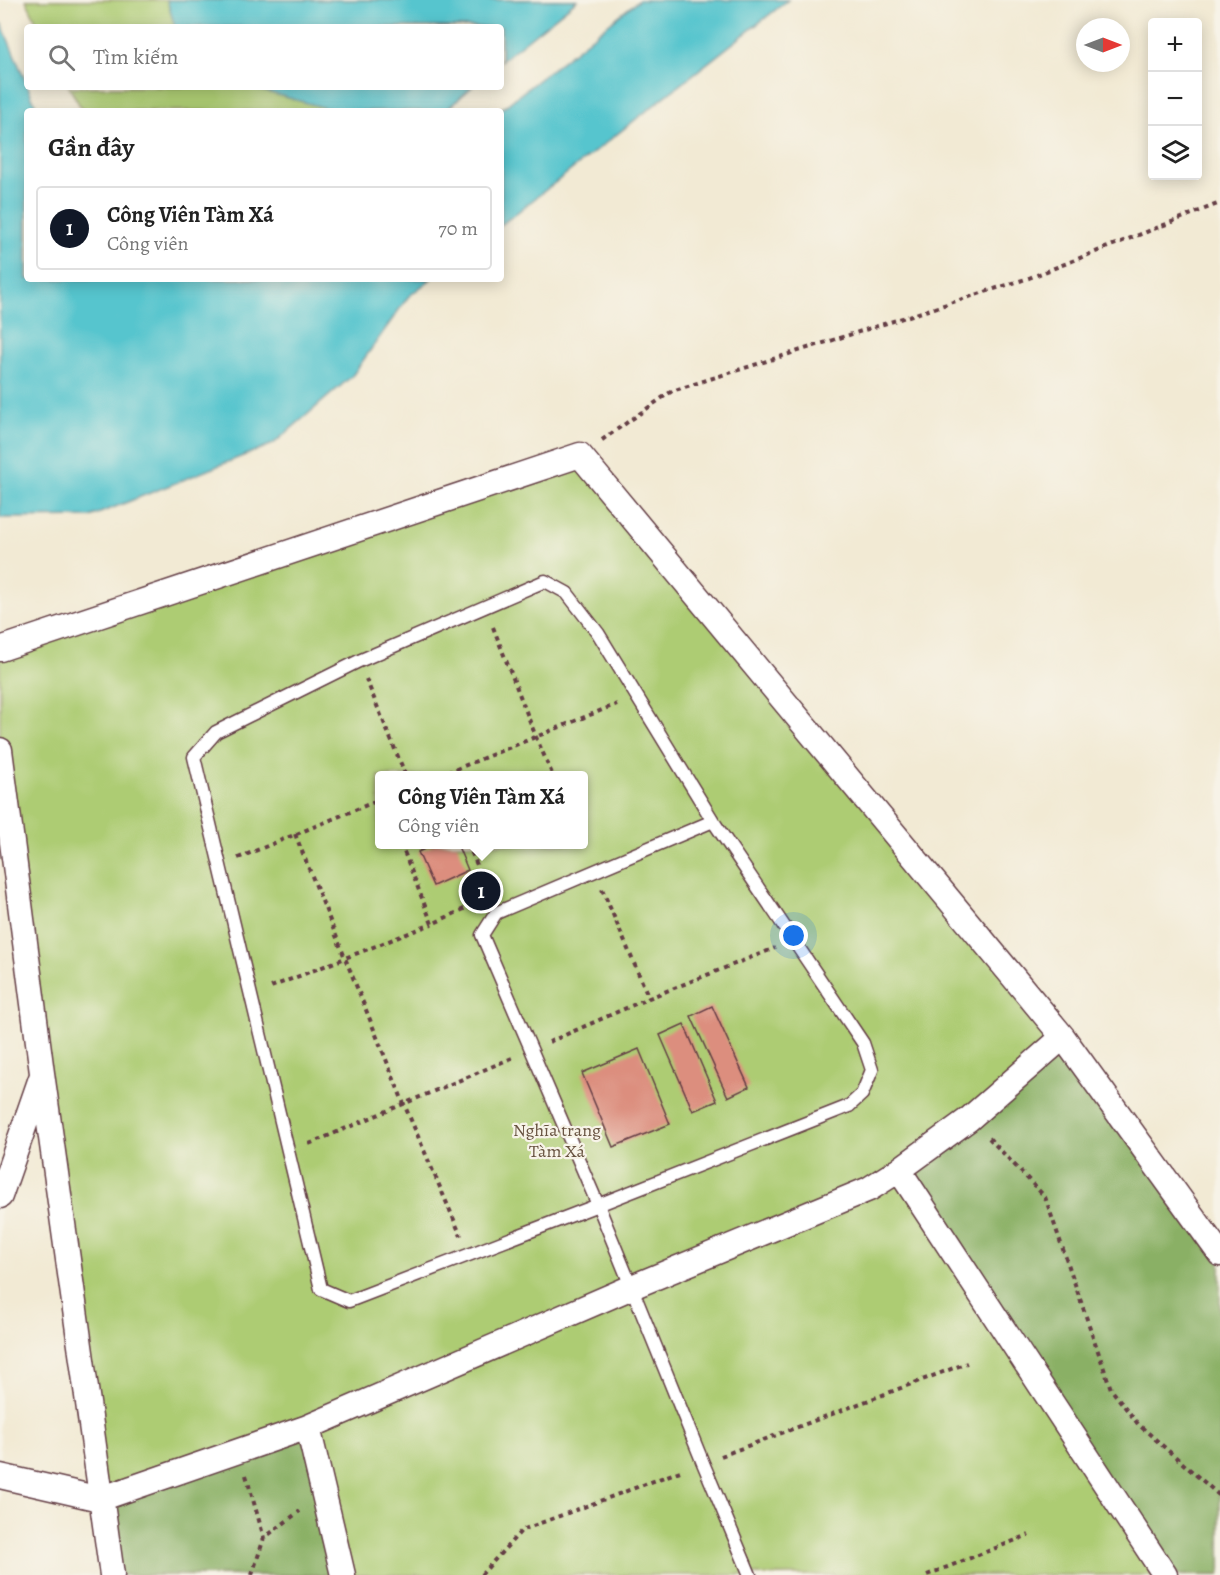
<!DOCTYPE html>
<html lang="vi">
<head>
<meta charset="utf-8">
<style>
  body { margin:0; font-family:Alegreya,serif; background:#f2f2f2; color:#222 }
  .controls { position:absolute; right:18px; top:18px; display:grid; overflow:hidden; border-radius:6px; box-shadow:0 3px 15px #0003 }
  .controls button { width:54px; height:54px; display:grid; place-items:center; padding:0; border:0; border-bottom:2px solid #e0e0e0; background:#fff; color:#222; font:30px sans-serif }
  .compass { position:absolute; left:1076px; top:18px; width:54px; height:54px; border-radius:50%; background:#fff; box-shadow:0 3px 15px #0003; rotate:90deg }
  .you { position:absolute; left:794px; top:936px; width:21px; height:21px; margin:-15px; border:4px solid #fff; border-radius:50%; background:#1a73e8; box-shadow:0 0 0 9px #1a73e833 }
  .badge { display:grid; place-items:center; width:39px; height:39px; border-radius:50%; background:#111827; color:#fff; font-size:20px; font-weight:700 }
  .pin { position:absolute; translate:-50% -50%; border:3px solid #fff; box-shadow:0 2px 6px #0006 }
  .popup { position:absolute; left:375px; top:771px; width:213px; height:78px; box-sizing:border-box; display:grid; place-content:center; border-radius:6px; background:#fff; filter:drop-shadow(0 2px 4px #0005); font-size:20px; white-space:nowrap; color:#767676 }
  .popup b { font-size:22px; color:#222 }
  .popup::after { content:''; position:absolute; left:50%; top:100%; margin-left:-12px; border:12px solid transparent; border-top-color:#fff }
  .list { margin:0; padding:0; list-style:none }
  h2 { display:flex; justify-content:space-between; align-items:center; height:78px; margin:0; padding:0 24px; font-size:26px }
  h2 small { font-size:20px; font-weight:400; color:#767676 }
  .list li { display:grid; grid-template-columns:39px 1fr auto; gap:18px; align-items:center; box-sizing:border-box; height:84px; margin:0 12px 12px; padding:0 12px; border:2px solid #e0e0e0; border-radius:6px }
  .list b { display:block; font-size:22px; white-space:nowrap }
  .list p { margin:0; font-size:20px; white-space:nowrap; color:#767676 }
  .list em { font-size:20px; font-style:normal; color:#767676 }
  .icon { flex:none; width:33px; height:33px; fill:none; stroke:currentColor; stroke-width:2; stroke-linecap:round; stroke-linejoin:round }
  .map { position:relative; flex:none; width:1220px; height:1575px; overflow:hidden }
  .search { position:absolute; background:#fff; box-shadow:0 3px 15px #0003; left:24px; top:24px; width:480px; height:66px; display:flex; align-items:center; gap:15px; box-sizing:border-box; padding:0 21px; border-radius:6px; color:#767676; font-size:22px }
  .panel { position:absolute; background:#fff; box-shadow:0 3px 15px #0003; left:24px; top:108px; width:480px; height:174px; border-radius:6px }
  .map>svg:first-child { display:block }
  .green { fill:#adcc73; stroke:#7c764f; stroke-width:1.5; fill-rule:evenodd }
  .forest { fill:#8ab065; stroke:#6a6848; stroke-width:1.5 }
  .water { fill:#57c5ce; stroke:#50727c; stroke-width:1.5 }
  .building { fill:#dc8e7e }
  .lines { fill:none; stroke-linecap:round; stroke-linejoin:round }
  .service-casing { stroke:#633d44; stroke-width:15 }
  .minor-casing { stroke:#633d44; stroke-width:27 }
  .path { stroke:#633d44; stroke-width:4; stroke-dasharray:4.5 4.5; stroke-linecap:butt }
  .service { stroke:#fff; stroke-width:12 }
  .minor { stroke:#fff; stroke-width:24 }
  .labels { text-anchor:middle; stroke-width:4.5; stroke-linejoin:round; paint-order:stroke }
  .park-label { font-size:18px; fill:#685341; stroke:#f7f3e8 }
</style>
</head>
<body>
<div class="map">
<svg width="1220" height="1575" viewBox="0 0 1220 1575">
  <rect width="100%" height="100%" fill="#f7f3e8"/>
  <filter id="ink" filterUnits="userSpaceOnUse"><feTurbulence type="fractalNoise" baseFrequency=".0167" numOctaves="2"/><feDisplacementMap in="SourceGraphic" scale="12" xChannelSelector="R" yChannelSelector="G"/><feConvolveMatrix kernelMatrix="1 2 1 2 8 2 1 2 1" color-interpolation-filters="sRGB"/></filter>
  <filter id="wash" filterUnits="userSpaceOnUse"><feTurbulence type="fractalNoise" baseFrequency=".008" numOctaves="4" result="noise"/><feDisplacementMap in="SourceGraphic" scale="24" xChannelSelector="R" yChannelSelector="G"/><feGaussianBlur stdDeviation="1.35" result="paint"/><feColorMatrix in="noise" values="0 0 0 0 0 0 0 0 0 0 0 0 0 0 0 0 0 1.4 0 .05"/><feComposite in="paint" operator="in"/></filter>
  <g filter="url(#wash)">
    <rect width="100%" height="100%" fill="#f2ead4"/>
    <path class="green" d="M26,0H577L501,60V27H39Z
      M69,87H468L438,111H83Z
      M580,455L1063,1037L1220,1575H114L0,745V649ZM379,776H583V844H379Z"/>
    <path class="forest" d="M1063,1037L1220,1254V1575H1165L899,1170Z
      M308,1427L343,1575H111L100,1499Z"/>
    <path class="water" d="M167,0H577L501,61V27H175Z
      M639,0H788L501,225V111H499Z
      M0,20L38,111H27V279H431L408,297L352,376L273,444L90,517L0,518Z
      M248,87H472L445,111H337Z"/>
    <g id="blocks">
      <path class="building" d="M436,844H457L468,870L433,886L418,852Z
        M712,1006L749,1087L728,1097L691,1016Z
        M684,1024L717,1101L693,1111L660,1035Z
        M639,1049L670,1124L613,1147L582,1073Z"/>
    </g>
  </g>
  <g filter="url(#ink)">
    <use href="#blocks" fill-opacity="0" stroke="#633d44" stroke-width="1.5"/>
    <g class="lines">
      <defs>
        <path id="service" d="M545,581L567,593L598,633L713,821L863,1043L872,1070L862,1094L849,1106L598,1205L349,1301L321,1289L194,757L216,732L359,661Z
          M713,821L496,913L482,935L598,1205L703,1463L750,1575"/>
        <path id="minor" d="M0,649L580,455L1063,1037L1220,1254
          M0,750L42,1073L112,1575
          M899,1170L1165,1575
          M0,1196L41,1078
          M308,1427L343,1575
          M0,1476L100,1499L308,1427L632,1287L869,1189L899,1170L969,1119L1063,1037"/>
      </defs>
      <use href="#service" class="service-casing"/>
      <use href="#minor" class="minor-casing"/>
      <path class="path" d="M602,440L672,391L1029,278L1220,203
        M493,627L536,737L553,776
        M366,679L406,776
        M439,776L617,704
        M295,834L404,1104L461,1236
        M401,844L432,924L477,903
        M468,844L489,893
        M238,858L379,800
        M602,889L649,998
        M271,987L432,924
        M549,1042L649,998L775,948
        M989,1138L1045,1197L1111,1389L1138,1424L1220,1496
        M309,1144L512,1058
        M721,1456L967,1363
        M246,1475L264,1538
        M252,1575L264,1538L300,1511
        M481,1575L522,1530L683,1470
        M927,1575L1029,1535"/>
      <use href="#service" class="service"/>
      <use href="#minor" class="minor"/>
    </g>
  </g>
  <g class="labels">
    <g class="park-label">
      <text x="557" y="1136">Nghĩa trang<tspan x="557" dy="21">Tàm Xá</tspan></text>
    </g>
  </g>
</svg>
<div class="controls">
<button>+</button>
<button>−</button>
<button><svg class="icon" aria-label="layers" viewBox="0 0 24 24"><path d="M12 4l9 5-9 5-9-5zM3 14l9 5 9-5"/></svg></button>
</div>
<svg class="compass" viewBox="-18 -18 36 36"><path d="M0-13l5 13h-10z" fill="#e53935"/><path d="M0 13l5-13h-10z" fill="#767676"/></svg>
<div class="you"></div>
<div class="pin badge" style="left:481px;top:891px">1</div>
<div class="popup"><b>Công Viên Tàm Xá</b>Công viên</div>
<div class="search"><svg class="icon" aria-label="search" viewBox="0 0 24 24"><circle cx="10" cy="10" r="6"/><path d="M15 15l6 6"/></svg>Tìm kiếm</div>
<section class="panel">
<h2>Gần đây<small></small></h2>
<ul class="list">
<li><span class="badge">1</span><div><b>Công Viên Tàm Xá</b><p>Công viên</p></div><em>70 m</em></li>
</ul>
</section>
</div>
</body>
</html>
